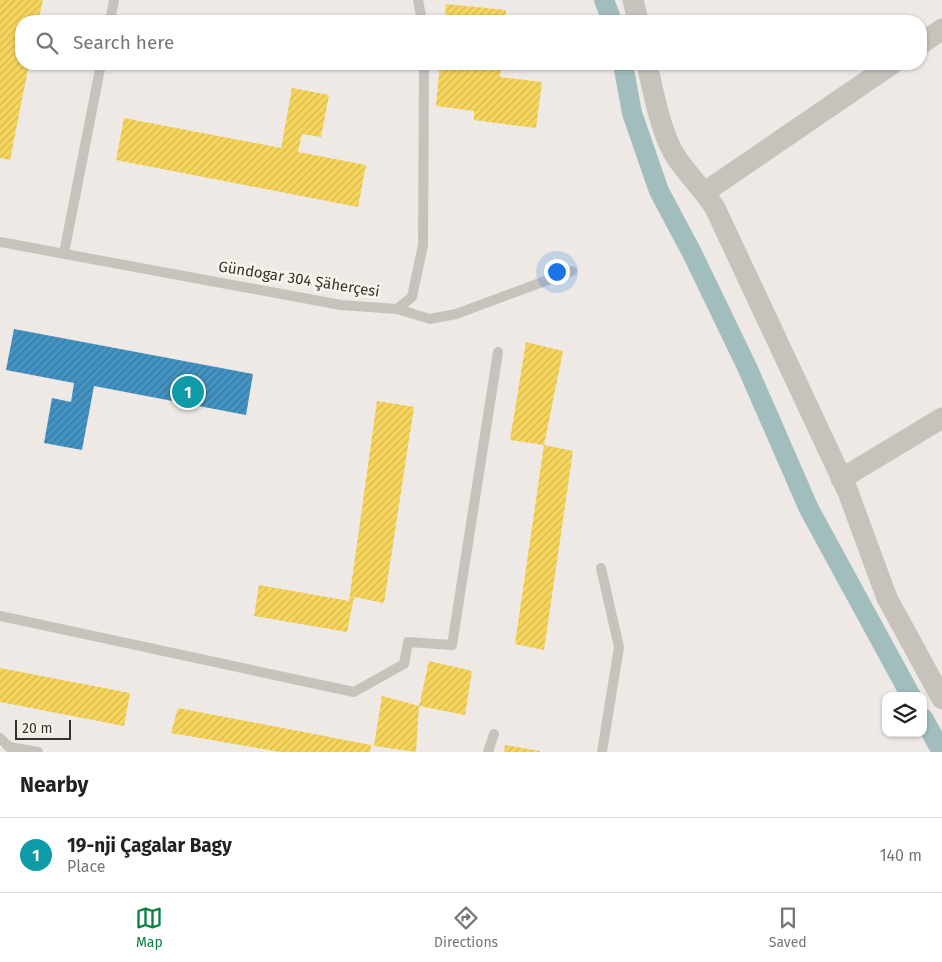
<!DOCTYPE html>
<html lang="en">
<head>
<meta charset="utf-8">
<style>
  body { margin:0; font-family:"Fira Sans",sans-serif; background:#f6f6f6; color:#222 }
  .controls { position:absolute; right:15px; bottom:15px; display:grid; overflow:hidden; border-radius:10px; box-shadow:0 1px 4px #0004 }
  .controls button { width:45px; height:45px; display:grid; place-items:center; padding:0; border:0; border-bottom:1px solid #e0e0e0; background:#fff; color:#222; font:25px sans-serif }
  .scale { position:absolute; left:15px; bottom:12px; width:56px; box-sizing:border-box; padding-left:5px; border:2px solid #38302b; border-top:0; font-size:14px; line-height:18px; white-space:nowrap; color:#38302b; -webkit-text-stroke:4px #f9f4ed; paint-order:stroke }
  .you { position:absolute; left:556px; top:271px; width:18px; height:18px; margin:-12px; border:4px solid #fff; border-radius:50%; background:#1a73e8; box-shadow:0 0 0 8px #1a73e833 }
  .badge { display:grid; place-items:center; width:32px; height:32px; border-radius:50%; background:#0b8043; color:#fff; font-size:16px; font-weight:700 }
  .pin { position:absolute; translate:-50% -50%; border:2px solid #fff; box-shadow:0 1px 5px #0006 }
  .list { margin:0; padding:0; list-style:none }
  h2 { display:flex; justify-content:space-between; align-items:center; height:65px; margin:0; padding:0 20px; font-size:21px }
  h2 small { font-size:16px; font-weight:400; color:#767676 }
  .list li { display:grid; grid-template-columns:32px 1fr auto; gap:15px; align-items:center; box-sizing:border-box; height:75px; padding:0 20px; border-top:1px solid #e0e0e0 }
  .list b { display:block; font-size:19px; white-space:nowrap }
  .list p { margin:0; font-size:16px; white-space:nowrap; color:#767676 }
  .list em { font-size:16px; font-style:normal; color:#767676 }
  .icon { flex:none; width:28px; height:28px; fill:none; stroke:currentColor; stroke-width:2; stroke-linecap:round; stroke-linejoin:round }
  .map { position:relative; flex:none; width:942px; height:752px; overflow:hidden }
  .search { position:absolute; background:#fff; box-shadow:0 1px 4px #0004; left:15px; right:15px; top:15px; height:55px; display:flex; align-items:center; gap:12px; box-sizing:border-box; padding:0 18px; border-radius:20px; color:#767676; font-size:19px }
  .sheet { height:140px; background:#fff }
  nav { display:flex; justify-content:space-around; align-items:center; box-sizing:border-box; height:70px; border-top:1px solid #e0e0e0; background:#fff; font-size:14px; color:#767676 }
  nav a { display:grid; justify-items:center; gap:2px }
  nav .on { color:#0b8043 }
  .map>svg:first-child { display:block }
  .homes { fill:url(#homes-hatch) }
  .schools { fill:url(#schools-hatch) }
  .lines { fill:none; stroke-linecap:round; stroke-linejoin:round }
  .canal { stroke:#a2bdbe; stroke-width:20 }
  .lane { stroke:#c8c2bd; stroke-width:10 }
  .street { stroke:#c8c2bd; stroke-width:21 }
  .labels { text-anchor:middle; stroke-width:5; stroke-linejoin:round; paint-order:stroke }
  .street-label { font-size:15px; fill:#38302b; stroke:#f9f4ed }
</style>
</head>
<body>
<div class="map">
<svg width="942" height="752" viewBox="0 0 942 752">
  <defs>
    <pattern id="homes-hatch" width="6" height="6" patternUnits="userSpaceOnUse" patternTransform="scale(1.25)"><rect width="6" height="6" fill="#f6d55c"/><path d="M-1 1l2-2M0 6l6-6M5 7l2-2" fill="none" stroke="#d4b750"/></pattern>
    <pattern id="schools-hatch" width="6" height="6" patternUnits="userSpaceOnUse" patternTransform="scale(1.25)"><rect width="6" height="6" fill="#4393c3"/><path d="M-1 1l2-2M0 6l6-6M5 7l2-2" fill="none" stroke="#39789f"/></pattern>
  </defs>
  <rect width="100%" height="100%" fill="#eee9e4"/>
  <path class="homes" d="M0,0H43L38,21H21V64H29L10,160L0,158Z
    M446,4L506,10L505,21H445Z
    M440,64H501L500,77L542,82L536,128L474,120V111L436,106Z
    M292,88L329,95L321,137L302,134L298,152L366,165L358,207L116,160L124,118L281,148Z
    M526,342L563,351L544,445L510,440Z
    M377,401L414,407L384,603L354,597L347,632L254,616L259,585L349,601Z
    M544,445L573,451L544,650L515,644Z
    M429,661L472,671L465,715L419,706Z
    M0,668L130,693L124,726L0,702Z
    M382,696L419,706L416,752L374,746Z
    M178,708L371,745L370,752H280L171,733Z
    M505,745L540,751V752H504Z"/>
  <path class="schools" d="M14,329L253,374L246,415L94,386L82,450L44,443L52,398L71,402L74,383L6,370Z"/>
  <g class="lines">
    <path class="canal" d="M604,0L612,21
      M623,64L632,113L659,191L692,253L747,367L809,509L911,696
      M923,718L942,752"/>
    <path class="lane" d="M418,0L422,21
      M110,21L114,0
      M0,242L341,305L397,309L412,297L423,245L424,64
      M64,253L101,64
      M397,309L430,319L456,314L572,271
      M601,568L619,647L602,752
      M0,616L354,692L404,664L408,642L452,645L498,352
      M0,738L9,747L38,752
      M488,752L494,734"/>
    <path class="street" d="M633,0L638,21
      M921,44L942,29
      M647,64C653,91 660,128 673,152C685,173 703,188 715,208L848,492L887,598L942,699
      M705,192L892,64
      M841,479L942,418"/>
  </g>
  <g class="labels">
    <g class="street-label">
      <text transform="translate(299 279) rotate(9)" y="5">Gündogar 304 Şäherçesi</text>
    </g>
  </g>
</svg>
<div class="controls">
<button><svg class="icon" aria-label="layers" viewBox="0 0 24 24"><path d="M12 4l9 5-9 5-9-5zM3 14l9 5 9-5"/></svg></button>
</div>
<div class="scale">20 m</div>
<div class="you"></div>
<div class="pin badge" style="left:188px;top:392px;background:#0f9aa8">1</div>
<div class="search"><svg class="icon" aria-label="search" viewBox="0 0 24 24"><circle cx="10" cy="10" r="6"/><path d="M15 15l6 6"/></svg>Search here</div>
</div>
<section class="sheet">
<h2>Nearby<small></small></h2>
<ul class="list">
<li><span class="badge" style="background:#0f9aa8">1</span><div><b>19-nji Çagalar Bagy</b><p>Place</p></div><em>140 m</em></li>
</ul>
</section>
<nav>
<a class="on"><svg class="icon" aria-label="map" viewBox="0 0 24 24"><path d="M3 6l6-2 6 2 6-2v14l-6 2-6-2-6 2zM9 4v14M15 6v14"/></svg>Map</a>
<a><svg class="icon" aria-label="directions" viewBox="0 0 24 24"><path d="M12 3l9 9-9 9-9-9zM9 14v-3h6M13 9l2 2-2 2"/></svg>Directions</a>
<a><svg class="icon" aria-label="saved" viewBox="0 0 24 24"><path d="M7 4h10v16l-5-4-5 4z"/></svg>Saved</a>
</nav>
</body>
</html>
